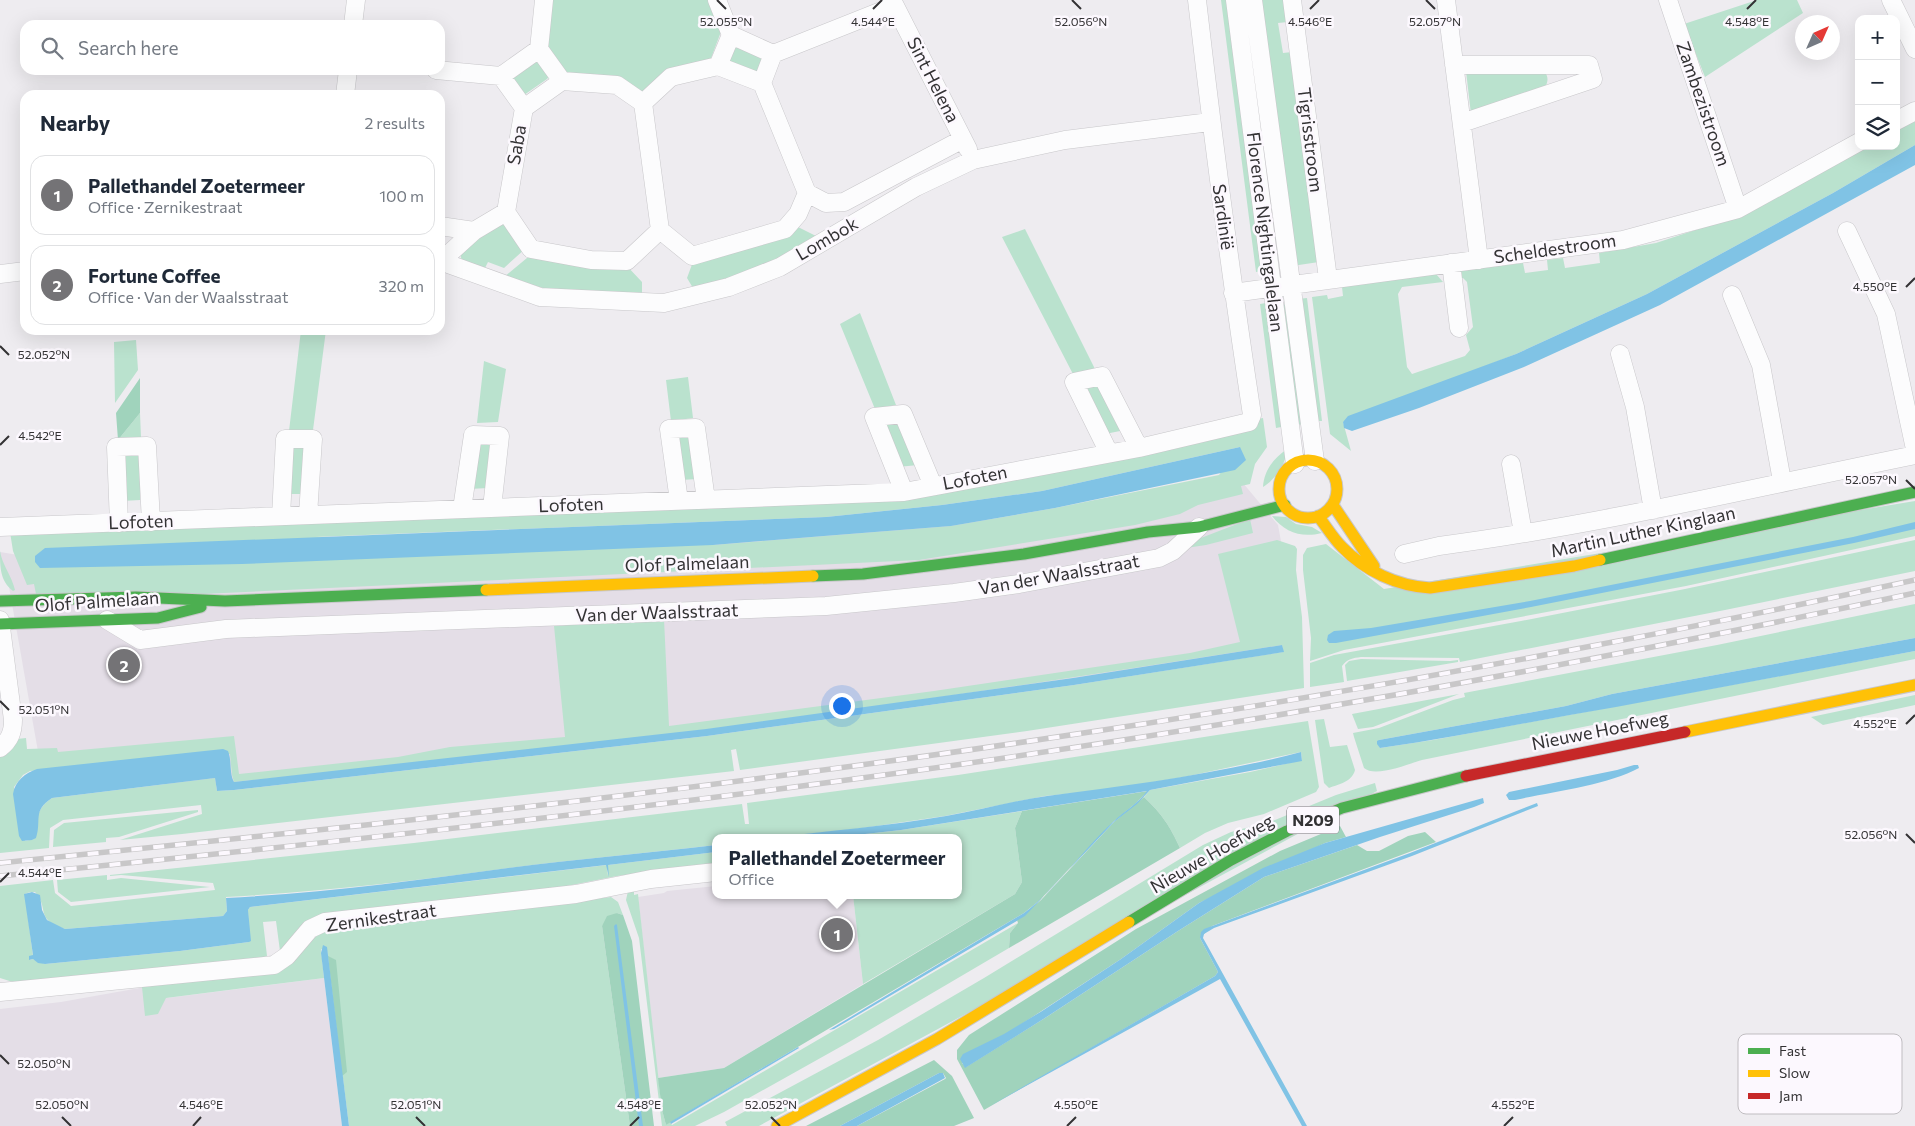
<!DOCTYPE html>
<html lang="en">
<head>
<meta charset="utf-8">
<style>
  body { margin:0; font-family:Commissioner,sans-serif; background:#f6f6f7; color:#1f2937 }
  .controls { position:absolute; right:15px; top:15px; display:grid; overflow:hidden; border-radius:10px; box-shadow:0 5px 20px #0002 }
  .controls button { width:45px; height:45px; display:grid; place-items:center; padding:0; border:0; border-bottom:1px solid #e0e1e3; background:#fff; color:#1f2937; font:25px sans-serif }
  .compass { position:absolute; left:1795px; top:15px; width:45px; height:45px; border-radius:50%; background:#fff; box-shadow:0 5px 20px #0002; rotate:45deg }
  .you { position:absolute; left:841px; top:705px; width:18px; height:18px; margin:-12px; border:4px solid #fff; border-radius:50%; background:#1a73e8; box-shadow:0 0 0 8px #1a73e833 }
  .badge { display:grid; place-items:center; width:32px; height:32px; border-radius:50%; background:#747376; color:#fff; font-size:16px; font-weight:700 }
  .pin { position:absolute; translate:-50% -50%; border:2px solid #fff; box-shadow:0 1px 5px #0006 }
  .popup { position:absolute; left:712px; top:834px; width:250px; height:65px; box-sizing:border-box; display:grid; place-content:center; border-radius:10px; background:#fff; filter:drop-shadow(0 1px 4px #0005); font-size:16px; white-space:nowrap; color:#747a83 }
  .popup b { font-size:19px; color:#1f2937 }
  .popup::after { content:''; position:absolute; left:50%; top:100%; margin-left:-10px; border:10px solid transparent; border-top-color:#fff }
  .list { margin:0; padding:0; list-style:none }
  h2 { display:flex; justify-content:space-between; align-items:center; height:65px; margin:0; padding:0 20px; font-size:21px }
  h2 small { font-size:16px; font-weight:400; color:#747a83 }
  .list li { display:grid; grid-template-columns:32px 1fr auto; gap:15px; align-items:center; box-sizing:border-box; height:80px; margin:0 10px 10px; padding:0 10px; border:1px solid #e0e1e3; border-radius:15px }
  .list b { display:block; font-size:19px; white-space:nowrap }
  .list p { margin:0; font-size:16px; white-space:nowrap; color:#747a83 }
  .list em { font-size:16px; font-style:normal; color:#747a83 }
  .icon { flex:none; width:28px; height:28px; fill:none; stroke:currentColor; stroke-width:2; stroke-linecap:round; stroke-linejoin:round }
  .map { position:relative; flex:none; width:1915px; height:1126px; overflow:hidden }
  .search { position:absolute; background:#fff; box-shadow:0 5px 20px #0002; left:20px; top:20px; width:425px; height:55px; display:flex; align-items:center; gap:12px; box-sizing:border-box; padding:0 18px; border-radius:15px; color:#747a83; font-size:19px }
  .panel { position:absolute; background:#fff; box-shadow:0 5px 20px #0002; left:20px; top:90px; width:425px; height:245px; border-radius:15px }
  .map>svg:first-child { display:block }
  .built { fill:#e4dee7 }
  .green { fill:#bae2ce; fill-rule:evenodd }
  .forest { fill:#a0d3bc }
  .water { fill:#80c3e5 }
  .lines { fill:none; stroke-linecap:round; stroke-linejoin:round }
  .street-casing { stroke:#c8c7ca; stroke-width:19 }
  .fast-casing { stroke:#c8c7ca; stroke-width:13 }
  .slow-casing { stroke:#c8c7ca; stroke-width:13 }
  .jam-casing { stroke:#c8c7ca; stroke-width:13 }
  .street { stroke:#fcfcfd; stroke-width:18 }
  .fast { stroke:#4caf50; stroke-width:11 }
  .slow { stroke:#ffc107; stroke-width:11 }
  .jam { stroke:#c62828; stroke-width:11 }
  .rail-casing { stroke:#c8c7c8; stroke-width:5.5 }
  .rail { stroke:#fcf8fe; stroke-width:4; stroke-dasharray:11; stroke-linecap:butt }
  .ticks { fill:none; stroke:#333234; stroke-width:2 }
  .labels { text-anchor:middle; stroke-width:5; stroke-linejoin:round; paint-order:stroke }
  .shield { fill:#fcf8fe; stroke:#6f6d71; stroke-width:1 }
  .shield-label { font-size:16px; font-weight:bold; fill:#333234 }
  .street-label { font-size:18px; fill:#333234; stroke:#fcf8fe }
  .key { fill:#fcf8fe; stroke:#c0bdc1; stroke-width:1 }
  .key-label { font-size:14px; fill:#333234 }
  .ticks-label { font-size:12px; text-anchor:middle; fill:#333234; stroke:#fcf8fe; stroke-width:5; stroke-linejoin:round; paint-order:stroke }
</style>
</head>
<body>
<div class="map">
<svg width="1915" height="1126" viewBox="0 0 1915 1126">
  <rect width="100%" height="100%" fill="#eeecf0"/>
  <path class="built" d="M1238,477L1278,525L1300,645L684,735L224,786L43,780L8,581L0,558V552L43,559L1094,515Z
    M716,886V895H853L863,984L724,1068L658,1078L638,897L664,893L667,891Z
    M324,978L342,1126H0V1009L61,1002L162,984L167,998Z"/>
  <path class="green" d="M549,0H709L722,29L710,61L665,70L651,88L643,93L632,92L608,75H567L544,41Z
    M1221,0H1231L1266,270L1256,272Z
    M1258,0H1285L1288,22L1278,23L1283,53L1292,52L1319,262L1292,266Z
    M1757,0H1797L1803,13L1705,77L1684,24Z
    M732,44L759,54L763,60L757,72L728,61Z
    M538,60L549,76L547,79L524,95L512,78Z
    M1466,71H1544C1549,77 1548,81 1545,88L1471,114Z
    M1915,120V145L1833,193L1647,294L1516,354L1343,422L1351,451L1330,434L1312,297L1327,295L1328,299L1343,296L1342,287L1436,274L1443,282L1402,287L1398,294L1407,367L1412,374L1465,356L1470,350L1466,335L1473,327L1467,282L1463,278H1459L1460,271L1523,263L1525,273L1548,270L1547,260L1563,258L1565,268L1600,263L1599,253L1656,243L1744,214L1867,146H1896V130Z
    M501,222L507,223L526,248L504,268L488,262L484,270L462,261L460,253Z
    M796,226L818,237L781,259L729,280L693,288L687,278L694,259Z
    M1025,229L1096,371L1074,376L1002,237Z
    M533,253L625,264L642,282V295H595L543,288L504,277Z
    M1307,298L1322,421H1316L1297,299Z
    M1272,302L1286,426L1276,428L1260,304Z
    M1288,304L1303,424L1296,425L1281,305Z
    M860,313L896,405L875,409L840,324Z
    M301,330H326L313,430L289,431Z
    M136,340L138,370L115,403L114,342Z
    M484,361L506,369L498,422L477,423Z
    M688,377L693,418L671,421L666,380Z
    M1101,384L1125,430L1105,434L1083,388Z
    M140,413L141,438L118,440Z
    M1263,418L1267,447L1255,464L1250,484L1241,486L1243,494L1198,505L1180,514L1135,525L919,560L202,594H36L34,584L27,585L13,551L10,532L970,485L1082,468L1258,426L1257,419ZM1240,447L1219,475L1055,508L951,526L713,545L315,537L826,517L942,505L1042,491Z
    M899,420L918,465L898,467L883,423Z
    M689,433L697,479L681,480L678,435Z
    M477,439H494L488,488L469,489Z
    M307,443L303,494H285L290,445Z
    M1287,449C1287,462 1275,480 1263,487C1264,470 1274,458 1287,449Z
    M123,453H138L140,456V500L122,501Z
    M1915,501V536L1686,586L1344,650L1310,661L1311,638L1303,570V555L1307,548L1326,544L1384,589Z
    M1272,516L1286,517L1296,524L1312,527L1322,533C1302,538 1285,533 1272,516Z
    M1250,519L1253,533L1206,545L1186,548L1188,543Z
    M1277,540L1295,546L1297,549L1296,570L1302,617L1304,688L1027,731L740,770L736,749L731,750L734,771L182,834L120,840L202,814L201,805L63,820L50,828L49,848L0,853V753L17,739L26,738L27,749L57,748L58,752L234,736L239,774L398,757L450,747L565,737L554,626L664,619L669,726L934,691L1190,653L1240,642L1218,554ZM1282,645L1283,652L1074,685L707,736L234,790L217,791L215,778L52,798C36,808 36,822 34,839L25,841L14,787L23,775L30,771L230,754L232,775L234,782C393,766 551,750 709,729C901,704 1091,675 1282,645Z
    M1915,540V571L1725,610L1460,662L1459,658L1361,657C1353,658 1347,659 1342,666L1344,682L1310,687V663L1334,655L1521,621L1685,589Z
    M0,551C2,565 12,576 15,590L13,591C0,581 0,567 0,551Z
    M1915,604V638L1612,694L1566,706L1379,740L1380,748L1433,740L1915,651V659L1422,760C1408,764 1375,778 1364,768L1354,737L1353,733L1379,728L1453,700L1465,697L1464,693L1717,645Z
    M1361,659L1450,661L1458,660V662L1347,681L1345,665L1349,661Z
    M1459,694L1373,727L1358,729L1352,714Z
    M1915,695V705L1823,725L1811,717Z
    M1324,719L1330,747L1347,745L1355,770C1352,782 1339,784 1329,788L1324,783L1315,720Z
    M1308,721L1319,787L1316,792L1264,814L1228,823L1205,833L1180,848C1170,826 1162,814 1144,797L1150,790L1250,772L1302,760L1301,752L1184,777L1106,790L1045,796L945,816L856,829L769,838H716V845C647,853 577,859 509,868C415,881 320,892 226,897L227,911L223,916L65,929C34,919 50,909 35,892H30L25,894L33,956L29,960L33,959L45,964L180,951L249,942L248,910L250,907L607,865L608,876V865L716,852V864L617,876L562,887L314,917L303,924L280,951L276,921L263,922L267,956L262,958L16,983L0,978V886L53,880L55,893L71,906L215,890L213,883L121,875L110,876V875L414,843L742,804L745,824H749L747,803L958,775Z
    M1375,783L1377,791L759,1126H727L725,1122L878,1040L984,978L1203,845L1231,832L1275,820L1336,795Z
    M198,810V812L119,837L106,838V842L53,847L54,830L64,823Z
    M1022,811L1015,828L1022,882L1015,894L863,984L853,895H958V838H829L901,830Z
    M107,875V880L121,878L210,887L71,902L58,892L57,880Z
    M628,891H634V895L638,894L662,1110L666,1125L670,1122L672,1125L1018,923L1010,933L1009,948L849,1042L724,1112L695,1126H662L639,938L626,900Z
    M611,897L618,902L623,915L617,913L602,926L630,1126H349L327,951L321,949L324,978L166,998L158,1014L145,1016L142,987L273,973L315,937L327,930Z"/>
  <path class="forest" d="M140,378V413L118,440L116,413Z
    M1148,791L1136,803L1113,822L1040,900L1024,913L666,1125L662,1110L658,1078L724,1068L1015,894L1022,882L1015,828L1022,811Z
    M1144,797C1162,814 1170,826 1180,848L1009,948L1010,933L1018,923L1017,920L1041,900L1114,822Z
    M1340,826L1346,837L1325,843L1199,903L1121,959L962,1063L966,1067L1045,1018L1178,931L1264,877L1357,845L1367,851H1379L1408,836L1425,832L1436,842L1212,926L1200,938L1216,968L1218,972L1215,976L984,1110L957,1059V1050L969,1035L1136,929L1280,851Z
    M617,913L623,915L632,941L654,1126H630L602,926L607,916Z
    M328,956L336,960L347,1072L342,1076Z
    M934,1060L952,1076L974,1118L954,1126H857L945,1079L946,1078L943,1073H939L840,1126H806Z"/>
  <path class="water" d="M1915,145V165L1660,305L1524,367L1419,408L1352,431L1344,428L1343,422L1348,416L1516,354L1647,294L1833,193Z
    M1240,447L1246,460L1235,470L1055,508L951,526L824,536L713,545L242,564L40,568L35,562V556L45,548L826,517L942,505L1042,491Z
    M1915,522V529L1854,543L1531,607L1336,643H1329L1327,640L1328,635L1334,631L1371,628L1530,601L1853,537Z
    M1915,638V651L1616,707C1537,720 1459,737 1380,748L1377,744V741L1379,740L1566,706L1612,694Z
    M1282,645L1284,652L1074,685L707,736L234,790L217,791L215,778L52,798C32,811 42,820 36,838L32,840L22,841L19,836L13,794C15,781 25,773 37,769L223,749L228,751C232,760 229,773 234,782L706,729L1073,678Z
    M1301,752L1302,761L1150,790L1137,804L1114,822L1025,916L834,1029L829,1030L1024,913C1058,888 1082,850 1113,822C1124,811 1138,804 1147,791L901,830L829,838H769C828,831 887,826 946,816C980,810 1013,801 1047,796C1132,785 1217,774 1301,752Z
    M1634,765H1638L1639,768C1608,785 1551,792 1515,800H1509L1506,795L1509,792L1617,770Z
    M1483,798L1484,803L1474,807L1380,837L1264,877L1178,931L1045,1018L965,1068L960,1059L963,1054L1004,1034L1042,1011L1121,959L1199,903L1263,868L1325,843Z
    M1537,803L1538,806L1412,856L1214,928L1204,934L1203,938L1207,945L1307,1126H1302L1220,979L988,1107L1215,976L1218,972L1216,968L1200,938L1201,932L1204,929L1410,853Z
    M716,845V852L608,865L609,877L606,865L250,907L248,910L251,941L249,942L180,951L45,964L38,963L33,959L29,960V956L33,955L24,894L32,892L40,895L42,910L47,920L65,929L223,916L227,911L226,898C320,893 415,881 508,868C577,859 647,853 716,845Z
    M616,924L617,925L643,1126H639L614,926Z
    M323,945L327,947L349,1126H342L321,953Z
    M798,1047L799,1048L671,1124L670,1122Z
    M939,1073H943L945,1078L857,1126H840Z"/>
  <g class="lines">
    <defs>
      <path id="street" d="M544,0L539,49L501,76L524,108L506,212L531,249L591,260L627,261L660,230L692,256L785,229L798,214L807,193L826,203L844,202L963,139
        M717,0L731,35L718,66L762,83L807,193
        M892,0L968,149
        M1235,0L1295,464
        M1253,0L1315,461
        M1292,0L1328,279
        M1446,0L1479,260
        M1668,0L1738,209
        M1891,0L1915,49
        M353,25L356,0
        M731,35L773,54
        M539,49L562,81
        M1454,65H1589L1593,79L1462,123
        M436,70L501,76
        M762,83L773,54L894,6
        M345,95L348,70
        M643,103L660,230
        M524,108L562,81L617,85L643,103L671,77L718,66
        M1896,121L1915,111
        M440,226L474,231L506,212
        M1847,231L1886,314L1915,449
        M440,261L540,297L664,303L729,287L780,267L916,187L973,160L1065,140L1210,122
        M440,262L474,231
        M1451,263L1459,328
        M0,274L25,271
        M1233,293L1623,240L1738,209L1859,142
        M1732,295L1761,365L1782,481
        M1620,354L1635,407L1653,510
        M1109,453L1074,382L1102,376L1139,448
        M1511,464L1523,533
        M904,492L874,417L903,414L933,486
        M679,501L669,429L696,428L706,500
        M462,509L473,435L500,436L492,508
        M281,516L285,439H313L308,515
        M119,523L116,447L147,446L151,522
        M0,527L904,492L1139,448L1249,422L1252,415C1231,277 1213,139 1197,0
        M1404,554L1439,546C1599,525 1757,487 1915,455
        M0,620L13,720C13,732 10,740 0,748
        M107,620L140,640L226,629L826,606L954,593L1019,584L1159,558L1173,551L1199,527
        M0,992L274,965L287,956L310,929L325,922L576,894L651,879L716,872"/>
      <path id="fast" d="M1600,560L1915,492
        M813,576L863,574L1024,554L1148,532L1199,527L1285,505
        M0,601L136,597L225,601L486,590
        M0,624L158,618L201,607
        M1129,922L1231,860L1287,831L1342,808L1466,776"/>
      <path id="slow" d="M1279 489a29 29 0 1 1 58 0a29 29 0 1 1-58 0Z
        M1333,505L1374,566
        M1318,516C1326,526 1333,538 1342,547C1365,571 1397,586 1430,588L1574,566L1600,560
        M486,590L813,576
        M1685,732L1915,685
        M777,1126L937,1039L1129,922"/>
      <path id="jam" d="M1466,776L1685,732"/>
    </defs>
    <use href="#street" class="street-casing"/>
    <use href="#fast" class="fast-casing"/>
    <use href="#slow" class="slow-casing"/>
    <use href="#jam" class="jam-casing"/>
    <use href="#street" class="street"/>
    <use href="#fast" class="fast"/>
    <use href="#slow" class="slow"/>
    <use href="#jam" class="jam"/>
    <defs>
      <path id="rail" d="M0,863C265,836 529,809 793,774C1169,725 1544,661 1915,580
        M0,876C278,848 555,819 832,782C1195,734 1557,670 1915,593"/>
    </defs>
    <use href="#rail" class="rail-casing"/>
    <use href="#rail" class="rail"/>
  </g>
  <path class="ticks" d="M717,0L726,9M1072,0L1081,9M1426,0L1435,9M873,9L882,0M1310,9L1319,0M1747,9L1756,0M1906,287L1915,278M0,346L9,355M0,445L9,436M1906,480L1915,489M0,701L9,710M1906,724L1915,715M1906,834L1915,843M0,882L9,873M0,1055L9,1064M62,1117L71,1126M416,1117L425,1126M771,1117L780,1126M193,1126L201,1117M630,1126L639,1117M1067,1126L1076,1117M1504,1126L1513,1117"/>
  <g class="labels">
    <rect class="shield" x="1287" y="806.5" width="52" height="27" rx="4"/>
    <g class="shield-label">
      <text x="1313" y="826">N209</text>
    </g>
    <g class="street-label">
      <text transform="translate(933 80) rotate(63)" y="6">Sint Helena</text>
      <text transform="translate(1703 104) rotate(71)" y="6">Zambezistroom</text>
      <text transform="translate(1310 140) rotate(83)" y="6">Tigrisstroom</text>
      <text transform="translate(517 145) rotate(-80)" y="6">Saba</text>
      <text transform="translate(1223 217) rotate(82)" y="6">Sardinië</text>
      <text transform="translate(1265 232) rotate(83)" y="6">Florence Nightingalelaan</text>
      <text transform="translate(827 239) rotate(-30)" y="6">Lombok</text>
      <text transform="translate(1555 249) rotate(-8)" y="6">Scheldestroom</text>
      <text transform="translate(975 478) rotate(-11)" y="6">Lofoten</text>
      <text transform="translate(571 505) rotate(-2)" y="6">Lofoten</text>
      <text transform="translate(141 522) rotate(-2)" y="6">Lofoten</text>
      <text transform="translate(1643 532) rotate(-12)" y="6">Martin Luther Kinglaan</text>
      <text transform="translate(687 564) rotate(-2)" y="6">Olof Palmelaan</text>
      <text transform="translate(1059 575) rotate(-10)" y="6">Van der Waalsstraat</text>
      <text transform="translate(97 602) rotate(-4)" y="6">Olof Palmelaan</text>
      <text transform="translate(657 613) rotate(-2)" y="6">Van der Waalsstraat</text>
      <text transform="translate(1600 731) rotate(-11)" y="6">Nieuwe Hoefweg</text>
      <text transform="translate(1212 854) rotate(-30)" y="6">Nieuwe Hoefweg</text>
      <text transform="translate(381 918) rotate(-8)" y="6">Zernikestraat</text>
    </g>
  </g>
  <rect x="1738" y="1034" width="164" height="80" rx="8" class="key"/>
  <rect x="1748" y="1048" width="22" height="6" fill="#4caf50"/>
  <rect x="1748" y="1070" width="22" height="7" fill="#ffc107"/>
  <rect x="1748" y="1093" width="22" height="6" fill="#c62828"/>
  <g class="key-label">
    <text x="1779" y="1056">Fast</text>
    <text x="1779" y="1078">Slow</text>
    <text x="1779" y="1101">Jam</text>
  </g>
  <g class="ticks-label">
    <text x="1435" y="26">52.057°N</text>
    <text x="726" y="26">52.055°N</text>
    <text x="873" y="26">4.544°E</text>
    <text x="1081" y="26">52.056°N</text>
    <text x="1310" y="26">4.546°E</text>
    <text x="1747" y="26">4.548°E</text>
    <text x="1875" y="291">4.550°E</text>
    <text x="44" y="359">52.052°N</text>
    <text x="40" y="440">4.542°E</text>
    <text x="1871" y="484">52.057°N</text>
    <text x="44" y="714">52.051°N</text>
    <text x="1875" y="728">4.552°E</text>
    <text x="1871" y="839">52.056°N</text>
    <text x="40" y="877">4.544°E</text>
    <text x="44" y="1068">52.050°N</text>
    <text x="201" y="1109">4.546°E</text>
    <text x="639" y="1109">4.548°E</text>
    <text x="1076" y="1109">4.550°E</text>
    <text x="1513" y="1109">4.552°E</text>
    <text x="62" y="1109">52.050°N</text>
    <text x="416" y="1109">52.051°N</text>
    <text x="771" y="1109">52.052°N</text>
  </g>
</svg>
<div class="controls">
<button>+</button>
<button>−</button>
<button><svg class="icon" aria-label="layers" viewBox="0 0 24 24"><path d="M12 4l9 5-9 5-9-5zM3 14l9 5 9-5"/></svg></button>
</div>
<svg class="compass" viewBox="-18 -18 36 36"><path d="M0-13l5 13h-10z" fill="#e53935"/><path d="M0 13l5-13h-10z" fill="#747a83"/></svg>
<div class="you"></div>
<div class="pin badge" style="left:837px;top:934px">1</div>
<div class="popup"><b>Pallethandel Zoetermeer</b>Office</div>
<div class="pin badge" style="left:124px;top:665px">2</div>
<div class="search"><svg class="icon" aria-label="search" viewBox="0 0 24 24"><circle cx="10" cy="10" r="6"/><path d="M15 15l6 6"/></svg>Search here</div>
<section class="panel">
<h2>Nearby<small>2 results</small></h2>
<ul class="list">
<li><span class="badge">1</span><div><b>Pallethandel Zoetermeer</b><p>Office · Zernikestraat</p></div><em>100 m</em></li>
<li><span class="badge">2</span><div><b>Fortune Coffee</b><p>Office · Van der Waalsstraat</p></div><em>320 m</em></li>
</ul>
</section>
</div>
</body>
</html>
